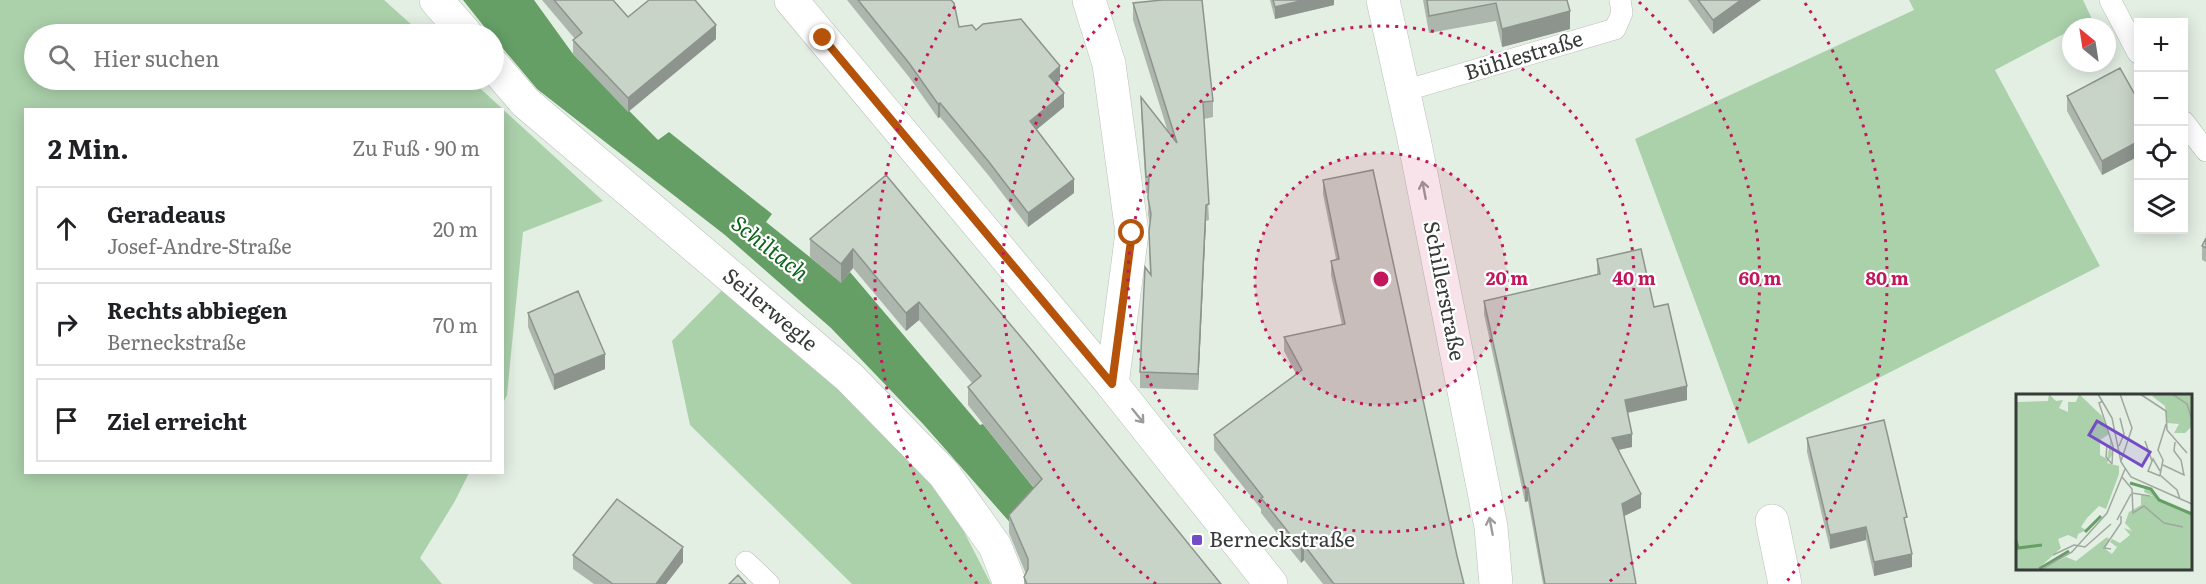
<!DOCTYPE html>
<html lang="de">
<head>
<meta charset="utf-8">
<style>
  body { margin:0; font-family:Literata,serif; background:#f6f6f6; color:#202124 }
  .controls { position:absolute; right:18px; top:18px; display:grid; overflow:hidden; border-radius:0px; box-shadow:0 3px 15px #0003 }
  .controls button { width:54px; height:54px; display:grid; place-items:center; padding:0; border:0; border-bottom:2px solid #e0e0e0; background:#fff; color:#202124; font:30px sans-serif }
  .compass { position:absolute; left:2062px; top:18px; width:54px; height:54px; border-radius:50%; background:#fff; box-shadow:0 3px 15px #0003; rotate:330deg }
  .stop { position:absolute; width:18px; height:18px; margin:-14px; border:4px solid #b45309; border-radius:50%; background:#fff }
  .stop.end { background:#b45309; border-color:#fff; box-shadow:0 2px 6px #0008 }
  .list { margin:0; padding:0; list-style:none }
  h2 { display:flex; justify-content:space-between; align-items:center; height:78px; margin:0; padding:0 24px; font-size:26px }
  h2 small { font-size:20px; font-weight:400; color:#757577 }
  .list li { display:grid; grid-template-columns:39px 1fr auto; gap:18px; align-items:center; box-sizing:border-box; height:84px; margin:0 12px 12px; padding:0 12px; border:2px solid #e0e0e0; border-radius:0px }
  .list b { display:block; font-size:22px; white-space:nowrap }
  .list p { margin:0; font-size:20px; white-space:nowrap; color:#757577 }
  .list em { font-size:20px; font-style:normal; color:#757577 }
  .icon { flex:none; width:33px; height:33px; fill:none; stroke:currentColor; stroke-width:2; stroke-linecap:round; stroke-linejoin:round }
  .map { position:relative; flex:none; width:2206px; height:584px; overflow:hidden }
  .search { position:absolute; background:#fff; box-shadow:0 3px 15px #0003; left:24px; top:24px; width:480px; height:66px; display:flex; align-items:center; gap:15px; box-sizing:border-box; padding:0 21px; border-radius:33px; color:#757577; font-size:22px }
  .panel { position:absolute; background:#fff; box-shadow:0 3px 15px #0003; left:24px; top:108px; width:480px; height:366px; border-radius:0px }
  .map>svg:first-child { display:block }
  .green { fill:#abd1ab }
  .water { fill:#659f66 }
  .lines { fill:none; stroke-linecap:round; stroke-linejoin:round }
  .lane-casing { stroke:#b7c1b7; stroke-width:22 }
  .street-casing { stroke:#b7c1b7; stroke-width:34 }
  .secondary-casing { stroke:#b7c1b7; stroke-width:34 }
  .lane { stroke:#fff; stroke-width:21 }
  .street { stroke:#fff; stroke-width:33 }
  .secondary { stroke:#fff; stroke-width:33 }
  .wall { fill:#adb6ad }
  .shaded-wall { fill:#8d948d }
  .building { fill:#c9d4c9; stroke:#8d948d; stroke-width:1.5 }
  .oneway { stroke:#9b9d9b }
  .route { stroke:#b45309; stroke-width:8 }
  .ring { fill:none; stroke:#c2185b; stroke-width:3; stroke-dasharray:3 6 }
  .poi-dot { fill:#744cc5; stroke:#fff; stroke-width:2 }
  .labels { text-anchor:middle; stroke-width:4.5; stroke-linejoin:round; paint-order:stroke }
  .street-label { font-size:21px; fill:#373b37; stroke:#fff }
  .poi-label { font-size:21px; fill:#373b37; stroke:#fff; text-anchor:start }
  .water-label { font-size:22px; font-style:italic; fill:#0d651a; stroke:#fff }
  .inset-river { fill:none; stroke:#659f66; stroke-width:3 }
  .inset-road { fill:none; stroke:#9fa79f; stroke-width:1.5 }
  .view { fill:#744cc5; fill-opacity:0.15; stroke:#744cc5; stroke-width:3 }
  .inset-edge { fill:none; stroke:#373b37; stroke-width:3 }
  .centre { fill:#c2185b; stroke:#fff; stroke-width:3 }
  .ring-label { font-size:18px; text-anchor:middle; font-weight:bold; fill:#c2185b; stroke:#fff; stroke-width:4.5; stroke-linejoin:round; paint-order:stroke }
</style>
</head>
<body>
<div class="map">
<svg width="2206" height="584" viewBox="0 0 2206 584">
  <rect width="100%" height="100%" fill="#e4efe4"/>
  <path class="green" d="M0,0H384L422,34H34V80H471L603,201L523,232L507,395L503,403L502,110H26V472L469,473L455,501L420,558L442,584H0Z
    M1909,0H2083L2092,19L2077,27H2071V30L1995,70L2100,266L1748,444L1635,139L1914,10Z
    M724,288L877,422L930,479L958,520L991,584H852L690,425L672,341Z"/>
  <path class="water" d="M463,0H534L573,54L658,140L669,132L772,214L766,222L841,282L850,272L980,425L983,424L1041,497L1014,527L924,425L831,328L725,235L537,89L494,38V34H490Z"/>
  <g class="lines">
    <defs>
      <path id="lane" d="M2110,0L2138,53
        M1404,91L1615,29L1622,13L1620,0
        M2184,122L2206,151
        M746,562L769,584"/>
      <path id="street" d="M436,0L466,34
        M1089,0L1109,64L1132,233L1112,384
        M494,66L525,102L849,377L944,474L995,546L1010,584
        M1772,521L1785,584"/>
      <path id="secondary" d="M791,0L1112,384L1271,584
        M1383,0L1414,139L1491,527L1496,584"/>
    </defs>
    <use href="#lane" class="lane-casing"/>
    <use href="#street" class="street-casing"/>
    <use href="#secondary" class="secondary-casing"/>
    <use href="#lane" class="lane"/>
    <use href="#street" class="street"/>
    <use href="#secondary" class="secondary"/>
  </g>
  <path class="wall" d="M542,0H613L628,17L716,39L628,112L573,54V40L575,39Z
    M847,0H951L959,27L976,30L1060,80L1056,84L1064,107L1036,130L1074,193L1028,227L989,176L940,117L938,118L909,77Z
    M1270,0H1334V5L1275,19Z
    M1423,0H1567L1570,29L1502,47L1496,21L1429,33Z
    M1688,0H1761L1713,34Z
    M1133,3L1213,101V117L1204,119L1209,220L1206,221L1198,390L1140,388V372L1150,274L1149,249L1150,224L1148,214L1149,193H1146L1141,113V97L1168,132L1133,20Z
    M2067,96L2139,102V156L2102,175L2067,111Z
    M886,175L1221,584H1024V577L1026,574L1009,533V515L1034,488L968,405V387L972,383L919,320L906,331L853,268L841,283L810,257V239Z
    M1323,180L1457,556L1464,584H1323L1304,560L1301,563L1261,513V509L1214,450V435L1296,374L1284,351V337L1342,325L1331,275V261L1336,259L1323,194Z
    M2206,238V262L2202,260V246Z
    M1597,259L1654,307L1687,400L1628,413L1632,447L1619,450L1641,508L1624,516L1636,584H1543L1528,501L1525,502L1484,314V301L1597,274Z
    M528,313L605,369L554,390L528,327Z
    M1807,438L1907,527L1912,567L1874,576L1866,540L1830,549L1807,452Z
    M573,555L683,562L666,584H594L573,569Z"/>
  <path class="shaded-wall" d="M1304,0H1334V5L1275,19V7Z
    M1741,0H1761L1713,34V20Z
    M1570,11V29L1502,47V29Z
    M716,25V39L628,112V98Z
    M1060,66V80L1049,90V76Z
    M1064,93V107L1030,135V121Z
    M940,103V117L938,118V104Z
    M2139,141V156L2102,175V161Z
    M1074,179V193L1028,227V213Z
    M1206,205V221L1198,390V374Z
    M853,249V268L841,283V264Z
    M919,302V320L906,331V313Z
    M605,354V369L554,390V375Z
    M1687,386V400L1625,413V400Z
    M1632,434V447L1612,451V438Z
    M1525,488H1528V501L1525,502Z
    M1641,494V508L1622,517V504Z
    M1866,527V540L1830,549V535Z
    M1304,545V560L1301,563V548Z
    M683,547V562L666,584H656Z
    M1912,554V567L1874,576V562Z"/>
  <path class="building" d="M554,0H613L628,17L649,0H695L716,25L628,98L573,40L582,33Z
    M858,0H951L954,3L959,27L972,25L976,30L983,24L1021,19L1060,66L1049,76L1064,93L1030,121L1074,179L1028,213L989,162L940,103L938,104L909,63Z
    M1162,0H1202L1213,101L1203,102L1209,204L1206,205L1198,374L1140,372L1145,267L1151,275L1149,232L1151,214L1148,198L1149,176L1146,177L1141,97L1177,143L1133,3Z
    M1273,0H1304L1275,7Z
    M1427,0H1567L1570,11L1502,29L1496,3L1429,16Z
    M1698,0H1741L1713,20Z
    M2120,68L2139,102V141L2102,161L2067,96Z
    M1373,170L1457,556L1464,584H1334L1304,545L1301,548L1261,498L1263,497L1214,435L1302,370L1284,337L1345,324L1331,261L1339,259L1323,180Z
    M886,175L1035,354L1221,584H1027L1024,577L1028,569V559L1009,515L1042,479L968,387L981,376L919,302L906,313L853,249L841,264L810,239Z
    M2206,238V248L2202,246Z
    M1641,249L1654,307L1668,304L1687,386L1625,400L1632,434L1612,438L1641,494L1622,504L1636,584H1545L1528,488H1525L1484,301L1600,274L1597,259Z
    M578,291L605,354L554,375L528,313Z
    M1884,420L1907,517L1904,518L1912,554L1874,562L1866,527L1830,535L1807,438Z
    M617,499L683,547L656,584H613L573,555Z
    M738,575L746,584H729Z"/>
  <defs><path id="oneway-shaft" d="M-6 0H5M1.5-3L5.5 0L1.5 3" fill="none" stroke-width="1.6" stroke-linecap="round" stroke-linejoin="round" transform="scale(1.5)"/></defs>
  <g class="oneway">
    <use href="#oneway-shaft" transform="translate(1424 190) rotate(-101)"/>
    <use href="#oneway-shaft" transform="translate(1138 416) rotate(51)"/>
    <use href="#oneway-shaft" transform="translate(1491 526) rotate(-101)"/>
  </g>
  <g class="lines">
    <path class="route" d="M823,38L1112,384L1132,233"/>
  </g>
  <circle cx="1381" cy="279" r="126" fill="#c2185b" fill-opacity=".12"/>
  <g class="ring">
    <circle cx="1381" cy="279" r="126"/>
    <circle cx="1381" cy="279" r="253"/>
    <path d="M1156 584A379 379 0 0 1 1123 2M1639 2A379 379 0 0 1 1606 584"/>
    <path d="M977 584A506 506 0 0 1 957 3M1805 3A506 506 0 0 1 1785 584"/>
  </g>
  <rect class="poi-dot" x="1191" y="534" width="12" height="12" rx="3"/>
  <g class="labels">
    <g class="street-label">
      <text transform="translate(1524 56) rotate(-17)" y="7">Bühlestraße</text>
      <text transform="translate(1444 291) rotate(79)" y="7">Schillerstraße</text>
      <text transform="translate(770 310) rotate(40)" y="7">Seilerwegle</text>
    </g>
    <g class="poi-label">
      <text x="1209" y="547">Berneckstraße</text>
    </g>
    <g class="water-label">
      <text transform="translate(770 248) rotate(38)" y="8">Schiltach</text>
    </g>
  </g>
  <g transform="translate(2016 394)">
    <rect width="176" height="176" fill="#e4efe4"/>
    <path d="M33,0L40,7L47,6L43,14L52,18V8H60L63,0L86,22L93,40L84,46V61L91,65L95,44L96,61L91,69L103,72V80L90,115L83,112L71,124L65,133L70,136L62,140L61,145L52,141L42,145L45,154L22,175H0V8L32,7ZM139,0H175V33L169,39H158L163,30L151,29L149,12L136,2ZM129,93L136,96L146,108L175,120V175H26L50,163L60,167L91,143L94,146L88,154L96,160L101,153L94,148L96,145L104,149L114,141L108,134L116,137L109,129L113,118L125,111V101L137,102L128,98Z" fill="#abd1ab"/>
    <path class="inset-river" d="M114,89L135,95L143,106L176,120M69,138L85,122M0,147L2,154L26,151M23,175L53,157"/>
    <path class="inset-road" d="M82,0L96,24L105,68L115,83L176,110M104,0L116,34L105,67M124,0L150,17L151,36L171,59M156,0L171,10L176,26M87,7L83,9L97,52L96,70M150,30L142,56L147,66L144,81L161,96L164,105M129,47L136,67M91,51L90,63L96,70M103,52L108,40L104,24M147,71L168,81L165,66L158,57L159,48M144,82L132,77L137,65L144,77M106,83L116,95L117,119L128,112L148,129L167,133M116,99L134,102M101,126L115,100M95,155L88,154L105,129V122M37,161L58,151L69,153L95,130M26,175L56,158L91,119L109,75"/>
    <path class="view" d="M81,27L134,58L126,72L73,41Z"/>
    <rect width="176" height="176" class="inset-edge"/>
  </g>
  <circle cx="1381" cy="279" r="9" class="centre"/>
  <g class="ring-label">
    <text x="1507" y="285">20 m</text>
    <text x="1634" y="285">40 m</text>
    <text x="1760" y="285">60 m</text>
    <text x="1887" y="285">80 m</text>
  </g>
</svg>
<div class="controls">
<button>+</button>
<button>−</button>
<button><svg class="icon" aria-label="locate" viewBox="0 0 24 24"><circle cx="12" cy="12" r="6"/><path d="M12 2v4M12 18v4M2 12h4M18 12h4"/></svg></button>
<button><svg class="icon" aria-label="layers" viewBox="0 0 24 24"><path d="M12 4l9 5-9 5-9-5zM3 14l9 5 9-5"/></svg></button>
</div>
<svg class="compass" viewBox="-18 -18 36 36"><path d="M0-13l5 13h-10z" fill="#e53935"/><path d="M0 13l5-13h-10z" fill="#757577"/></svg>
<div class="stop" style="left:1132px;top:233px"></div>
<div class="stop end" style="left:823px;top:38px"></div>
<div class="search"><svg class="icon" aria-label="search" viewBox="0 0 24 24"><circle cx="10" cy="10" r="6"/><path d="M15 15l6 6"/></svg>Hier suchen</div>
<section class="panel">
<h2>2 Min.<small>Zu Fuß · 90 m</small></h2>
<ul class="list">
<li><svg class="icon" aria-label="ahead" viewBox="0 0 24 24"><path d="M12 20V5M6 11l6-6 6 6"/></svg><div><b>Geradeaus</b><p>Josef-Andre-Straße</p></div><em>20 m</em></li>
<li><svg class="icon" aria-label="right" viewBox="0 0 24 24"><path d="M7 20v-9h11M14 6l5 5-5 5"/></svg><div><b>Rechts abbiegen</b><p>Berneckstraße</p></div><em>70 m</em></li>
<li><svg class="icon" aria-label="arrive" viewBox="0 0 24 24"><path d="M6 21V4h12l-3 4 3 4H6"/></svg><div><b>Ziel erreicht</b></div></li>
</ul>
</section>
</div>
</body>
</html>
